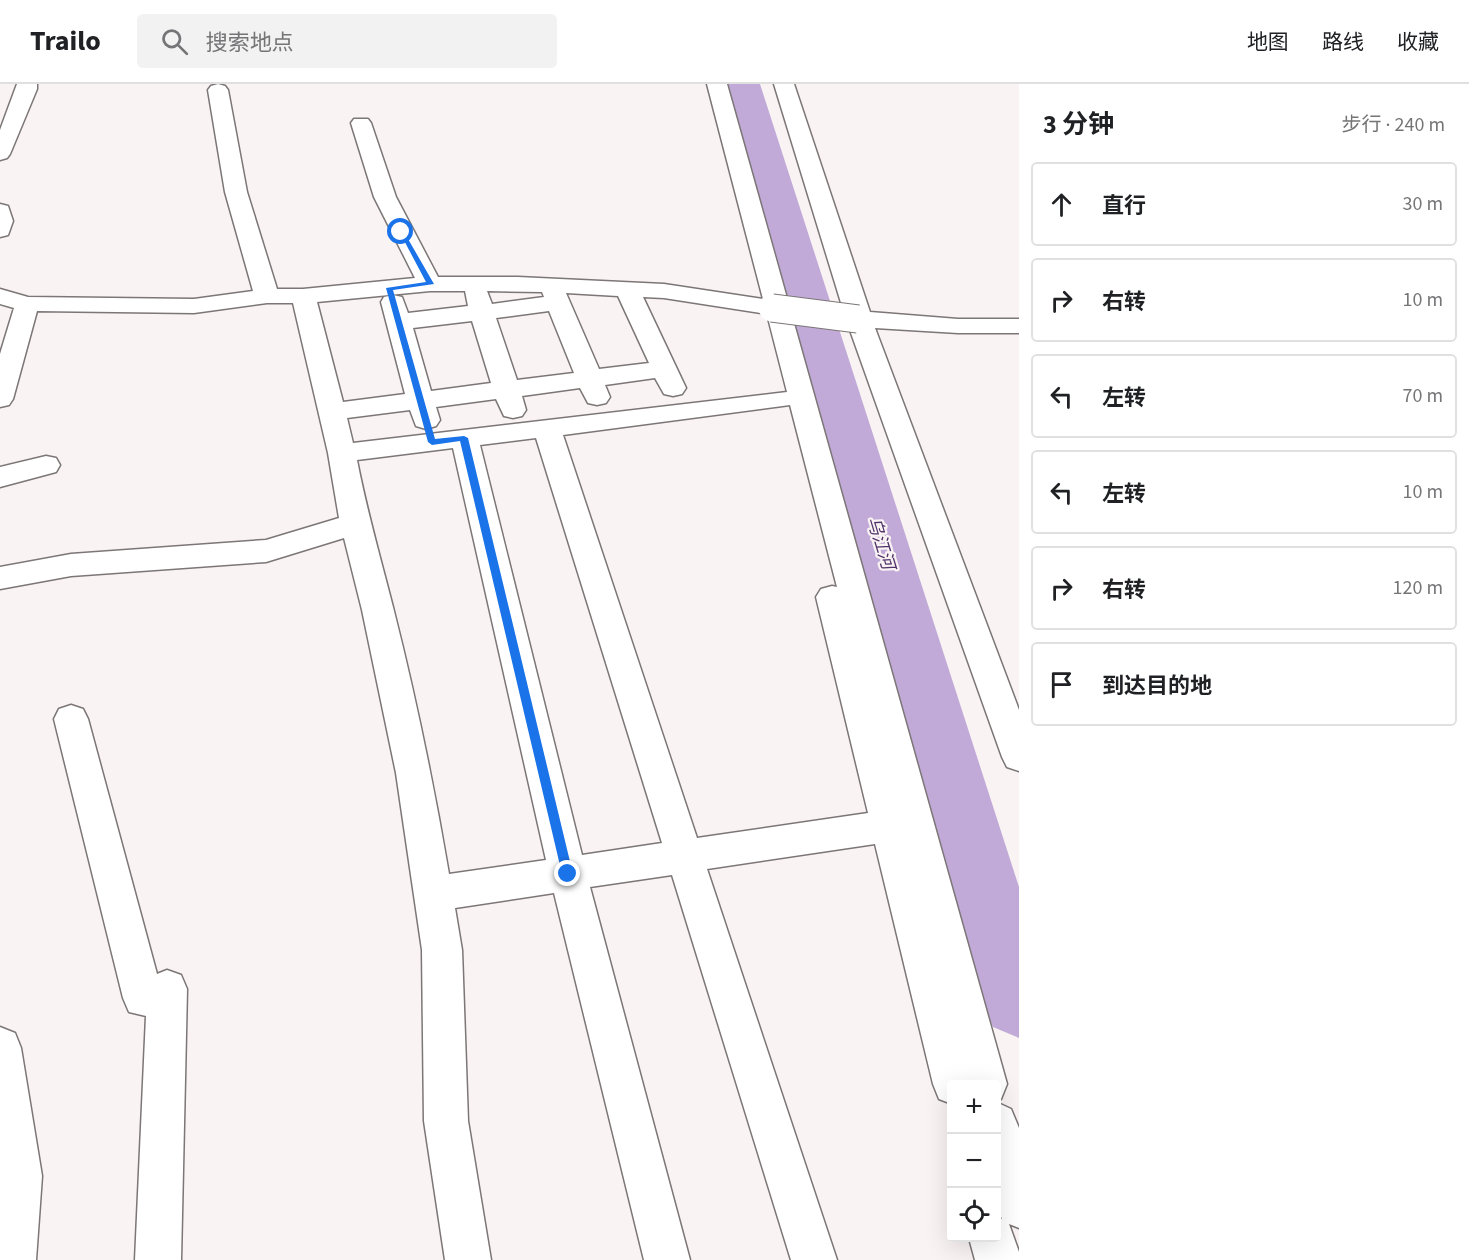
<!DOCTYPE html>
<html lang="zh">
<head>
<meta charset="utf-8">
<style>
  body { margin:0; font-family:"Source Sans 3","Noto Sans SC",sans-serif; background:#f2f2f2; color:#202124 }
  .controls { position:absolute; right:18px; bottom:18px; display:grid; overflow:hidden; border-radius:6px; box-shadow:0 6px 24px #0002 }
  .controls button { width:54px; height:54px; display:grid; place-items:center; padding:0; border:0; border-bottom:2px solid #e0e0e0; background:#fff; color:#202124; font:30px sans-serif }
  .stop { position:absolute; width:18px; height:18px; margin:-14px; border:4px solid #1a73e8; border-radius:50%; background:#fff }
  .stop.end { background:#1a73e8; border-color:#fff; box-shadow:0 2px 6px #0008 }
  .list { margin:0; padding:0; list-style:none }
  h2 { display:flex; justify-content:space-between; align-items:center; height:78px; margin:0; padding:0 24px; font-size:26px }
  h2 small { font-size:20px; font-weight:400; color:#757577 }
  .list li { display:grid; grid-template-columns:39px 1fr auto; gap:18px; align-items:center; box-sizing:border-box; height:84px; margin:0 12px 12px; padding:0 12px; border:2px solid #e0e0e0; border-radius:6px }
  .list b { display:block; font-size:22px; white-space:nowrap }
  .list em { font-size:20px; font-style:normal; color:#757577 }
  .icon { flex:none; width:33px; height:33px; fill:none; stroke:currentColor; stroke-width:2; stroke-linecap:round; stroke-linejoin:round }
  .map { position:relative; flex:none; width:1019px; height:1176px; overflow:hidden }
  header { display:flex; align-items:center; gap:36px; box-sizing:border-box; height:84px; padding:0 30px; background:#fff; border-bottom:2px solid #e0e0e0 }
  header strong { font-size:28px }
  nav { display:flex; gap:33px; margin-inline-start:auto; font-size:21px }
  .search { width:420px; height:54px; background:#f2f2f2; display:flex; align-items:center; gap:15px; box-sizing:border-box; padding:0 21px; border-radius:6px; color:#757577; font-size:22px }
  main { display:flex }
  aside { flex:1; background:#fff }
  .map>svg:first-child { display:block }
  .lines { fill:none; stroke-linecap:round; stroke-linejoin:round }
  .river { fill:#c1aad8; fill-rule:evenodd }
  .minor-casing { stroke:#7c7676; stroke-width:3 }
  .minor { fill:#fff; fill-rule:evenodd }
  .minor-bridge-casing { stroke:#7c7676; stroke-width:29; stroke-linecap:butt }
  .minor-bridge { stroke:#fff; stroke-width:27 }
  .route { fill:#1a73e8 }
  .labels { text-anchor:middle; stroke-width:4.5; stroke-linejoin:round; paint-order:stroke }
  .water-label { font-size:18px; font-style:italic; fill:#51336b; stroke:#f9f3f3 }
</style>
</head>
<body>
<header>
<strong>Trailo</strong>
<div class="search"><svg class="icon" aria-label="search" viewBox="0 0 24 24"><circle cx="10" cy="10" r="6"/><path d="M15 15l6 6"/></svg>搜索地点</div>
<nav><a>地图</a><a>路线</a><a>收藏</a></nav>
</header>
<main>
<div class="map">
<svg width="1019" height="1176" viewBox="0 0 1019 1176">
  <rect width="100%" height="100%" fill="#f9f3f3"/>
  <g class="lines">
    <path class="river" d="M726,0H760L1019,803V954L993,943L982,918Z"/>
    <defs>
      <path id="minor" d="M17,0H37V5L10,70L7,74L0,76V46Z
        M218,0L225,2L228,6L247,108L277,205H303L415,194L374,113L351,39L354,35H368L371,39L396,113L438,193H518L664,200L763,215L707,0H727L1007,1000L1001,1015L996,1017V1000H952V1020L939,1015L933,1000L875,760L707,785L837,1176H791L672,791L590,803L690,1176H644L554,809L455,824L462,866L468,1037L491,1176H445L424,1037L422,866L396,689L362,526L344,454L266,478L71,492L0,505V483L71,470L266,456L339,434L328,369L293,219H267L194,229L37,227L13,315L9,321L0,323V270L14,224L0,220V205L28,213L194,215L253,207L225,108L208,6L211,2ZM430,207H465L468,222L408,229L402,213L393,211L384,213L381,218L405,310L343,318L317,218ZM487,207L542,208L544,213L492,220ZM566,209L618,212L649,279L599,285ZM643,213L664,214L767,230L787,308L353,359L347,334L410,326L416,342L426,345L436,342L440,336L436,323L496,315L504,332L513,334L522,332L526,326L522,312L580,304L588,319L597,321L606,319L610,313L605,301L655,294L664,310L673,312L682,310L686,304ZM549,227L574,289L517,296L496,234ZM472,237L491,299L431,307L413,244ZM790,321L837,503L832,502L821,505L816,513L868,729L697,754L563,351ZM536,354L662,759L582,771L480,361ZM453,364L546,776L449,790C434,702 416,614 394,527C381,476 367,428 357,376Z
        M774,0H794L870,228L958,235H1019V249H958L875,244L1019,626V687L1007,683L1002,673L846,235Z
        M0,120L8,122L13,137L8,151L0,153Z
        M46,372L56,374L60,381L56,388L0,403V383Z
        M71,621L83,625L88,635L157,890L167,886L181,891L187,905L181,1176H135L146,932L129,928L123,914L54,635L59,625Z
        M0,943L15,949L21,964L42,1092L36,1176H0Z
        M996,1018L1011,1025L1019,1044V1144L1009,1140L1019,1168V1176H975L969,1154H996V1133L1002,1135L996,1122Z"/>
    </defs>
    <use href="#minor" class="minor-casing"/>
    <use href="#minor" class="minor"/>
    <defs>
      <path id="minor-bridge" d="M772,224L858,235"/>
    </defs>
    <use href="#minor-bridge" class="minor-bridge-casing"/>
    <use href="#minor-bridge" class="minor-bridge"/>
  </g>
  <path class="route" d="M399,147L404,148L434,200L393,206L435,355L464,352L468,354L573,790L568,795L562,790L460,357L432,361L428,358L386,204L426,198Z"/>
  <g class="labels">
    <g class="water-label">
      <text transform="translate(881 459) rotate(73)" y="6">乌江河</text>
    </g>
  </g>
</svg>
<div class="controls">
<button>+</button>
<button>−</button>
<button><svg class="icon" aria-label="locate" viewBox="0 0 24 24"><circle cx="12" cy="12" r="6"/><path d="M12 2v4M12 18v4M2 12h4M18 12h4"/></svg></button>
</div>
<div class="stop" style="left:401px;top:148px"></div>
<div class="stop end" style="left:568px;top:790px"></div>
</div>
<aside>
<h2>3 分钟<small>步行 · 240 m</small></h2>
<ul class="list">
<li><svg class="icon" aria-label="ahead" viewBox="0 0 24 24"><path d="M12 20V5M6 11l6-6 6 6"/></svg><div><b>直行</b></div><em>30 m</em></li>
<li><svg class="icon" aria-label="right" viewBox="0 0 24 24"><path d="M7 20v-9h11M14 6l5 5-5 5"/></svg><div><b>右转</b></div><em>10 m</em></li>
<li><svg class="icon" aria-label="left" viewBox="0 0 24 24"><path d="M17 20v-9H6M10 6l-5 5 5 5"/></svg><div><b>左转</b></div><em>70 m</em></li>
<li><svg class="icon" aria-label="left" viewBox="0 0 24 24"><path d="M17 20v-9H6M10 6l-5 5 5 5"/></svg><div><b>左转</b></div><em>10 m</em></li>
<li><svg class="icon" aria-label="right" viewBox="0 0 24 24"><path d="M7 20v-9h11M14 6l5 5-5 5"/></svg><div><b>右转</b></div><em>120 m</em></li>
<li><svg class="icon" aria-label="arrive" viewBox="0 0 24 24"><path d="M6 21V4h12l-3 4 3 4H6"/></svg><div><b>到达目的地</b></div></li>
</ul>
</aside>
</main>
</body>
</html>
